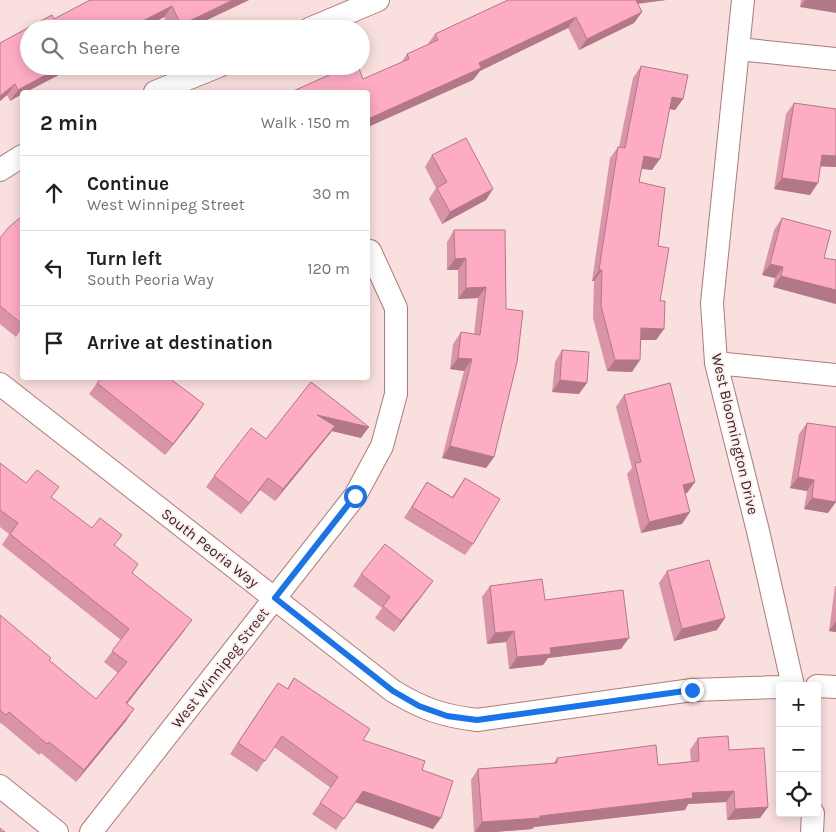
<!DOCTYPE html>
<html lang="en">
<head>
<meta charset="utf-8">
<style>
  body { margin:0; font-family:Karla,sans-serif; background:#f2f2f2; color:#202124 }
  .controls { position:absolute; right:15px; bottom:15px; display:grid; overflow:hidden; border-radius:5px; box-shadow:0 2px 12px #0003 }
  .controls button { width:45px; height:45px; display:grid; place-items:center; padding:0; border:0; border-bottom:1px solid #e0e0e0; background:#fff; color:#202124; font:25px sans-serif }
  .stop { position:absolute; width:15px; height:15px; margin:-11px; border:4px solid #1a73e8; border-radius:50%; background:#fff }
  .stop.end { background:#1a73e8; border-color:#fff; box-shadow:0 1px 5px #0008 }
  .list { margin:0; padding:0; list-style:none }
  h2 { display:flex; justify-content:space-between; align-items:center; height:65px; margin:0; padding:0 20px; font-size:21px }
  h2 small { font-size:16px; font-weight:400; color:#757577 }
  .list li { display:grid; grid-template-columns:32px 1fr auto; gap:15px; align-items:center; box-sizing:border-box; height:75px; padding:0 20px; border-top:1px solid #e0e0e0 }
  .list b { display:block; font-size:19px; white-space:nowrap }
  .list p { margin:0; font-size:16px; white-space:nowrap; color:#757577 }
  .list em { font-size:16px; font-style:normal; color:#757577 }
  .icon { flex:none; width:28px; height:28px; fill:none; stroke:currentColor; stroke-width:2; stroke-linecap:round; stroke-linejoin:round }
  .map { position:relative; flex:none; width:836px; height:832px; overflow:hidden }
  .search { position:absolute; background:#fff; box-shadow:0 2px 12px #0003; left:20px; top:20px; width:350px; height:55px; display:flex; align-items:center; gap:12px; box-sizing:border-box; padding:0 18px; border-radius:28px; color:#757577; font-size:19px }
  .panel { position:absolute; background:#fff; box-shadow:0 2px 12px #0003; left:20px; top:90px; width:350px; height:290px; border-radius:5px }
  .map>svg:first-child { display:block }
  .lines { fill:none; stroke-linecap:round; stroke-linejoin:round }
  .minor-casing { stroke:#b17a78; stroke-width:24 }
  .minor { stroke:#fff; stroke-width:22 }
  .wall { fill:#da94a8 }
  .shaded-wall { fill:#b27888 }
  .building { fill:#feacc3; stroke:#b27888 }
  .route { stroke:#1a73e8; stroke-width:6 }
  .labels { text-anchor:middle; stroke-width:4; stroke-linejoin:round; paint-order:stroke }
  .street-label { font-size:15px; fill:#3d2625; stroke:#fdf0ef }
</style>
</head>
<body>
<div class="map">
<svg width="836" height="832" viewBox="0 0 836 832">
  <rect width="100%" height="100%" fill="#f9dfde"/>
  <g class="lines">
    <defs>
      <path id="minor" d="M743,0L712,303L716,363L758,531L793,686
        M309,29L378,0
        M738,49L836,59
        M155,92L219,66
        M0,170L22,156
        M716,363L836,375
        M0,384L393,691C423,709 443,716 477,720L692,690L780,687
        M817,686L836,687
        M0,786L57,832
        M91,832L355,496L382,446L396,394V308L370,251
        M812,832L813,813"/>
    </defs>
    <use href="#minor" class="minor-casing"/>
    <use href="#minor" class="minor"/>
  </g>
  <path class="wall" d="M90,0H249L188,29H170L164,17L142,29H29V66H76L26,92H22V94L10,101L7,95L0,101V43L52,15L54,19Z
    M508,0H666L638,4L642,12L634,23L579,50L568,28L480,71L473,80L363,79L401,63L407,54L427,45L435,34Z
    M801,0H836L800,7Z
    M641,66L683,99L675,110L670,109L652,170L642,169L639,182L658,246L660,301L664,329L656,340H641L632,372L607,371L593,318L594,281H592L610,158L618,147H619L633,78Z
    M794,103L836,109V167L820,166L810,195L774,189L786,114Z
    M432,155L486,200L442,224L429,199L436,188L425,167Z
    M22,216V328L16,337L0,324V238Z
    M782,218L824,258L836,260V304L773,287L775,278L762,275L774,230Z
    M454,230H505L494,457L486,468L442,458L464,371L450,369L453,344L461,332L474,334L478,298L458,299V270H447V242Z
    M562,350L579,394L552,392L555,362Z
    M98,378H169L196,416L165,455L89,394L100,379Z
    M311,382L361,438L332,431L275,501L260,490L241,514L206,487L214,476L266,439Z
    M624,395L695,482L687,493H685L682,524L641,533L627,474L632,468L616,407Z
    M807,423L828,513L804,509L807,491L790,488L799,434Z
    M0,463L26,483L59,487L51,497L114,546L132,573L184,631L127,704L126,721L76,782L41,753L39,755L1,723L0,724V615L50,661L96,699L118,673L104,662L121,640L2,545L9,534L0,527Z
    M465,478L473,544L465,555L404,518L427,482L452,497Z
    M667,571L717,630L674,641L659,583Z
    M361,574L433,581L394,632L375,618L382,608L353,586Z
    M490,586L545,600L621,649L548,658L543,665L509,669L506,642L487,644L482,597Z
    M835,586H836V632L829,631Z
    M294,678L363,740L422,770L433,829L355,802L336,830L312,814L331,788L274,747L257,772L230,754L270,694L287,689Z
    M698,738L729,750L768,807L760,818L727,820L726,802L688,804L685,810L534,827L532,829L495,832H474L471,780L478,769L553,764L557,758L658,765L691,762L690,750Z"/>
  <path class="shaded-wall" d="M233,0H249L188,29H178L181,25Z
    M628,0H666L625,5Z
    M805,0H836V13L800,7Z
    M172,6L164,17L142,29H127Z
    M642,12L634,23L579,50L587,39Z
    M576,17L568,28L480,71L473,80L368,127V119L479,63Z
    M62,66H76L26,92H22V94L10,101L18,90Z
    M90,66H95L88,70Z
    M15,84L7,95L0,101V96Z
    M672,97L683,99L675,110L664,108Z
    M822,155L836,156V167L814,166Z
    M644,156L660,159L652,170L636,168Z
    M782,178L818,183L810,195L774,189Z
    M493,189L486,200L442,224L450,212Z
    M466,258L458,270H447L455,259Z
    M770,264L783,267L775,278L762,275Z
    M599,270H602L594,281H592Z
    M781,276L836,290V304L773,287Z
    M486,287L478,298L458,299L466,288Z
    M641,328L664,329L656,340H633Z
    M458,358L472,359L464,371L450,369Z
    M615,360H640L632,372L607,371Z
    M560,380L587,383L579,394L552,392Z
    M204,404L196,416L165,455L173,444Z
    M317,415L369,427L361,438L332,431L275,501L283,489Z
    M450,446L494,457L486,468L442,458Z
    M798,477L814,480L807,491L790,488Z
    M268,478L260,490L241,514L249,503Z
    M695,482L687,493L675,496L683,485Z
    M812,498L836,502L828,513L804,509Z
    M690,512L682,524L641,533L649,522Z
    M433,581L425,592L394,632L401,621Z
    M725,618L717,630L674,641L682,629Z
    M192,620L184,631L118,715L126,703Z
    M836,621V632L829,631Z
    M514,631L506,642L487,644L495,633Z
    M629,638L621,649L548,658L543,665L509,669L517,657L550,648Z
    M134,709L126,721L76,782L84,770Z
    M363,791L441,818L433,829L355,802Z
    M734,791L726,802L688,804L685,810L534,827L532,829L495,832H475L482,822L540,816L692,793Z
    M768,807L760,818L727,820L735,809Z"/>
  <path class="building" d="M90,0H233L181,25L172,6L127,29H29V66H62L18,90L15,84L0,96V43L52,15L54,19Z
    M508,0H636L642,12L587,39L576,17L479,63L481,68L368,119V92H291L349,66H358L363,79L409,59L407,54L438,40L435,34Z
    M641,66L688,75L683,99L672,97L660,159L644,156L639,182L665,188L658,246L669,248L660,301H665L664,329L641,328L640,360H615L601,306L602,270H599L618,147L625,148Z
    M794,103L836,109V156L822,155L818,183L782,178Z
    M466,138L493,189L450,212L437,188L447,182L432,155Z
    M22,216V324L0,306V238L8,228Z
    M782,218L831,231L824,258L836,260V290L781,276L783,267L770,264Z
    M454,230H505L506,309L523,311L517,362L494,457L450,446L472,359L458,358L461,332L480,335L486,287L466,288V258L455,259Z
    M562,350L589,352L587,383L560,380Z
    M101,378H169L204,404L173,444L97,383Z
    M311,382L369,427L317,415L335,426L283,489L268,478L249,503L214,476L251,428L266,439Z
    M670,383L695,482L683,485L690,512L649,522L635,463L641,462L624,395Z
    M807,423L836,427V502L812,498L814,480L798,477Z
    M0,463L26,483L37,470L59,487L51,497L92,528L100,518L122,535L114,545L138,564L132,573L192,620L126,703L134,709L84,770L49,742L47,744L9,712L6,715L0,710V615L51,658L49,660L96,699L127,662L112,651L129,629L10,534L18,523L0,510Z
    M465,478L500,499L473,544L412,507L427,482L453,498Z
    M385,544L433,581L401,621L383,606L390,597L361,574Z
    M709,560L725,618L682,629L667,571Z
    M542,579L545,600L623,590L629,638L550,648L551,654L517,657L514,631L495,633L490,586Z
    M294,678L370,729L363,740L425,761L422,770L453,781L441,818L363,791L344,819L320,803L338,777L282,736L265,761L238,743L278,683L288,689Z
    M728,736L729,750L764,748L768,807L735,809L734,791L692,793L693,798L540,816V818L482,822L478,769L557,763V758L656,745L658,765L699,761L698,738Z
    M0,828L5,832H0Z"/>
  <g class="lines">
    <path class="route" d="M355,496L275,598L393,691L419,706L447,716L477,720L692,690"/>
  </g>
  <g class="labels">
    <g class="street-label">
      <text transform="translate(735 434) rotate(77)" y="5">West Bloomington Drive</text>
      <text transform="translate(210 548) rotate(38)" y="5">South Peoria Way</text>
      <text transform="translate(220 668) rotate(-52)" y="5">West Winnipeg Street</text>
    </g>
  </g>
</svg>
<div class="controls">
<button>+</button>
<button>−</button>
<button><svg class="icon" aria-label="locate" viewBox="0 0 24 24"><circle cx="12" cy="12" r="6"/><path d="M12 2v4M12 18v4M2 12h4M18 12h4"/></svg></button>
</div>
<div class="stop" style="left:355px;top:496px"></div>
<div class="stop end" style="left:692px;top:690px"></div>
<div class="search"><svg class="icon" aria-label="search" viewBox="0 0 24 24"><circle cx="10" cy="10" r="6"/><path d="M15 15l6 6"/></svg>Search here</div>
<section class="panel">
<h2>2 min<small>Walk · 150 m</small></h2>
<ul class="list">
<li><svg class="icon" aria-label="ahead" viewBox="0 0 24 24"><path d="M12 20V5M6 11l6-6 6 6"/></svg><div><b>Continue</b><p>West Winnipeg Street</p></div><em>30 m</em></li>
<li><svg class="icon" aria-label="left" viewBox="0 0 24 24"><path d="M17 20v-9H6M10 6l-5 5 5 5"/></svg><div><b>Turn left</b><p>South Peoria Way</p></div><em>120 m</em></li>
<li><svg class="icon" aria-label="arrive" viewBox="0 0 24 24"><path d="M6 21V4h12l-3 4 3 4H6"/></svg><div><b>Arrive at destination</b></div></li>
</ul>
</section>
</div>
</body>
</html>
